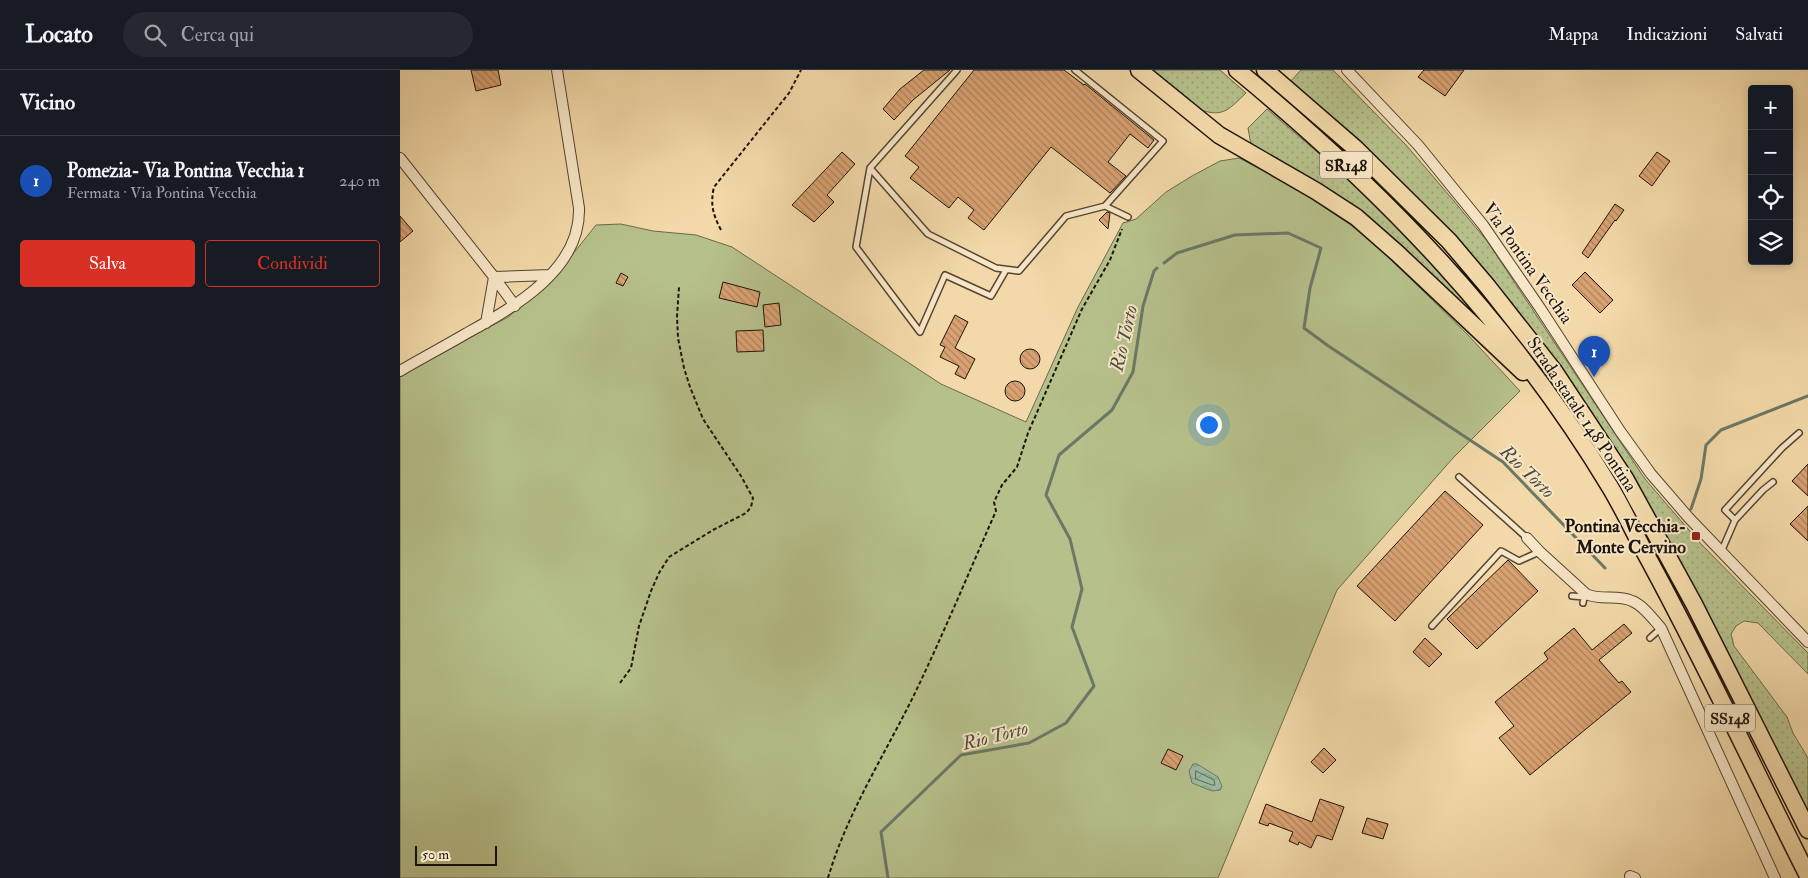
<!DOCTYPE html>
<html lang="it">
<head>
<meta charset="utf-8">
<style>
  body { margin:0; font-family:"IM FELL Double Pica",serif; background:#242831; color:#f1f3f6 }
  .controls { position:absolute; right:15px; top:15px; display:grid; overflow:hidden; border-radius:5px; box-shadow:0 2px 8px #0003 }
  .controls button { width:45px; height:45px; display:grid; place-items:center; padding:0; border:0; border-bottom:1px solid #363941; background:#171b24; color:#f1f3f6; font:25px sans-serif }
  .scale { position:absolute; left:15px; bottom:12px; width:82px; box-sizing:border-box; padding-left:5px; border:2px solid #1f140b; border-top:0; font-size:14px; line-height:18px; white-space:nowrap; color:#1f140b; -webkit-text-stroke:4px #f7e6c7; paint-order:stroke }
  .you { position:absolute; left:808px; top:354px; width:18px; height:18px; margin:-12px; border:4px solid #fff; border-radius:50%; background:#1a73e8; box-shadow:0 0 0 8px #1a73e833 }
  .badge { display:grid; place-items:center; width:32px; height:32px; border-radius:50%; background:#d93025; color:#fff; font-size:16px; font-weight:700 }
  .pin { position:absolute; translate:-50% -41px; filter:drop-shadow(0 1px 2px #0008) }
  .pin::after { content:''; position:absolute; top:26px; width:18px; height:15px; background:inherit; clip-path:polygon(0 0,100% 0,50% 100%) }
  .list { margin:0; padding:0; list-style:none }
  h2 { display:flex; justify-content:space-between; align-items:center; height:65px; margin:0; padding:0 20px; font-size:21px }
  h2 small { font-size:16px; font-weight:400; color:#9ea1a6 }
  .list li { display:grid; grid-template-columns:32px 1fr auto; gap:15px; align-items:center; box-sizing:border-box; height:90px; padding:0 20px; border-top:1px solid #363941 }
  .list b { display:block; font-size:19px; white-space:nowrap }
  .list p { margin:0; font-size:16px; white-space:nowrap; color:#9ea1a6 }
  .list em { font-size:16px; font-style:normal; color:#9ea1a6 }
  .actions { display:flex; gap:10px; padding:15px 20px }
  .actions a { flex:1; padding:11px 0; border:1px solid #d93025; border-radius:5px; text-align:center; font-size:18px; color:#d93025 }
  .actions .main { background:#d93025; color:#fff }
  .icon { flex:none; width:28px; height:28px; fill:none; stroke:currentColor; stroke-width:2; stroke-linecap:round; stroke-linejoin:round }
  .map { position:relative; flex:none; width:1408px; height:808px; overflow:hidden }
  header { display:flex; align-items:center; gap:30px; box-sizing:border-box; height:70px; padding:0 25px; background:#171b24; border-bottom:1px solid #363941 }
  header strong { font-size:24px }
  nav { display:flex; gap:28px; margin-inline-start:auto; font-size:18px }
  .search { width:350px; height:45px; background:#242831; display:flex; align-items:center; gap:12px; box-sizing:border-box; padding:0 18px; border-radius:28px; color:#9ea1a6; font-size:19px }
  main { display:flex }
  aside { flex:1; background:#171b24 }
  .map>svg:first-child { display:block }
  .grass { fill:url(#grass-dots); stroke:#6a6a4b }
  .park { fill:#b6c08b; stroke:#6a6a4b }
  .water { fill:url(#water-waves); stroke:#6b7866 }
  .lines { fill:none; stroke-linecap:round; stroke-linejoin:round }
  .shore { stroke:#5e6857; stroke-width:1 }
  .stream { stroke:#6b7866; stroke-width:3 }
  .building { fill:url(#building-back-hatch); stroke:#1f140b }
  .service-casing { stroke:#544532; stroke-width:8 }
  .minor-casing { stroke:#544532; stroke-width:12 }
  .trunk-casing { stroke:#1f140b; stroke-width:19 }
  .path { stroke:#1f140b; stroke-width:2; stroke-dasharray:4 2.5; stroke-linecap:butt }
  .service { stroke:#f7e6c7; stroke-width:5 }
  .minor { stroke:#f7e6c7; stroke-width:10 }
  .trunk { stroke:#f3d9a9; stroke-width:16 }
  .poi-dot { fill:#8f2418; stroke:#f7e6c7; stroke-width:2 }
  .labels { text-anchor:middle; stroke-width:4; stroke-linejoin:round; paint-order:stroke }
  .shield { fill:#f7e6c7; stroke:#605343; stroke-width:1 }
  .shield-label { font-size:16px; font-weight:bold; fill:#1f140b }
  .street-label { font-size:18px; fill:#1f140b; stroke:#f7e6c7 }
  .poi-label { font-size:18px; font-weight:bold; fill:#1f140b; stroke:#f7e6c7; text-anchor:end }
  .water-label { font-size:19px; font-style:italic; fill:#4b4e40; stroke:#f7e6c7 }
</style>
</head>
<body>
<header>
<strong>Locato</strong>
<div class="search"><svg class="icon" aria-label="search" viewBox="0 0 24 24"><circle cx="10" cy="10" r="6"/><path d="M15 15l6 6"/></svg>Cerca qui</div>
<nav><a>Mappa</a><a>Indicazioni</a><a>Salvati</a></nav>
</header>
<main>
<aside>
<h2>Vicino<small></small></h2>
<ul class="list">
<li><span class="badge" style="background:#1a4fb4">1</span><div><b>Pomezia- Via Pontina Vecchia 1</b><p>Fermata · Via Pontina Vecchia</p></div><em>240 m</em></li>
</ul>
<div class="actions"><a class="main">Salva</a><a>Condividi</a></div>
</aside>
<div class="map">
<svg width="1408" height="808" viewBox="0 0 1408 808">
  <defs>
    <pattern id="grass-dots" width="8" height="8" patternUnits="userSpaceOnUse" patternTransform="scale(1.25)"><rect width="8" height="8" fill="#b6c08b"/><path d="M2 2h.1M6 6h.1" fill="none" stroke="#9ca477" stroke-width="1.8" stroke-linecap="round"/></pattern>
    <pattern id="water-waves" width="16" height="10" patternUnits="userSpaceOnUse" patternTransform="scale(1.25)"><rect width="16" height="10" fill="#9dbba3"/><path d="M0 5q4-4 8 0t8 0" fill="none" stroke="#87a08b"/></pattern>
    <pattern id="building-back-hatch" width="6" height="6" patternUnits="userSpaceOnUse" patternTransform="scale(1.25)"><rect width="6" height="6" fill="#daa272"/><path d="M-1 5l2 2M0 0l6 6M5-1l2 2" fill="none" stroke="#b0835c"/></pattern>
  </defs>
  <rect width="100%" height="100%" fill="#f3d9a9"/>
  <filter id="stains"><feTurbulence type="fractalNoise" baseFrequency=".004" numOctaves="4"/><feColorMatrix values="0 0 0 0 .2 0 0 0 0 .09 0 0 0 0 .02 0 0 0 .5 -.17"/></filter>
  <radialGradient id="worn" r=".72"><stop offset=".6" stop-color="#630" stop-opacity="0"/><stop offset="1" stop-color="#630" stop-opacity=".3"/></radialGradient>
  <path class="grass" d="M750,0H820L846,23C830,38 824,48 801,40Z
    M901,0H933L1006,75L1054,131L1087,171L1245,409L1301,474L1408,583V604L1358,553L1344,551L1336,556L1331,564L1334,576L1387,647L1393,663L1408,688V750L1152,292L890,12Z
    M867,39L951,111L987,145L1067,234L1062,240L979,158L950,133L919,113L871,91L851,75L848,58Z"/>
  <path class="park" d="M839,88L891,115L967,166L1068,265L1120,321L1053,388L937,520L818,808H0V306L108,247L149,214L196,155L221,154L253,161L296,165L332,177L541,314L626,352L678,237L723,153L736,149L766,122L792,106L820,91Z"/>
  <path class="water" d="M793,694H797L818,707L822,716L820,720L812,721L792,713L789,701Z"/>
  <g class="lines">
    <path class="shore" d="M796,701L814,710L815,715H812L796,709Z"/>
    <path class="stream" d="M764,193L777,183L835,165L888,163L921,178L910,218L904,258L927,275L1103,392L1205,498
      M1291,439L1301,409L1306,375L1321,360L1408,326
      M488,808L481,762L561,685L629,673L666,653L694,616L672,557L682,519L670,469L646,425L659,385L712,340L733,302L743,236L754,201L757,198"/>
  </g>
  <path class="building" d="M71,0H98L101,15L76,21Z
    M524,0H550L513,30L494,50L483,39L500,19Z
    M574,0H664L684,15L685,14L754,70L748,78L730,64L708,92L726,106L710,123L651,77L584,160L568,148L574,140L558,127L549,138L510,108L519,97L505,86Z
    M1024,0H1064L1045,26L1018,7Z
    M442,82L455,94L427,125L434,132L414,152L392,135Z
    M1257,82L1270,91L1252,116L1239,106Z
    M1215,134L1224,140L1216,151L1215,150L1188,188L1182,183Z
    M707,142L710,143L708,159L699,150Z
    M0,146L13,161L0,172Z
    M1185,202L1213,230L1200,243L1172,215Z
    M221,203L228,207L223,216L216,213Z
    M323,212L360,222L357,237L319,228Z
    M379,233L381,255L365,257L363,235Z
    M555,245L568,252L555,278L575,289L565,309L555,304L559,296L540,287L545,277L540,275Z
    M363,260L364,281L337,282L336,261Z
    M620 289a10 10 0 1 1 20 0a10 10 0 1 1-20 0Z
    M605 321a10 10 0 1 1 20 0a10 10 0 1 1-20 0Z
    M1408,394V426L1392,411Z
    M1045,421L1083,455L995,551L957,516Z
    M1408,436V471L1390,454Z
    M1108,490L1138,521L1077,579L1047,549Z
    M1224,554L1232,563L1199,590L1219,613L1222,611L1231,622L1130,705L1099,668L1114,656L1095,632L1148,589L1144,583L1174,558L1192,580Z
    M1025,568L1042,584L1029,597L1013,582Z
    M924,678L936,690L923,703L911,692Z
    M768,679L783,686L776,700L761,693Z
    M920,729L944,737L932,770L917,765L911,778L899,772L898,775L889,771L893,762L869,753L868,756L859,753L866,734L912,752Z
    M967,748L988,754L983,769L962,763Z"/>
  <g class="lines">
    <defs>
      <path id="service" d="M557,0L470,98L528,164L596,198L619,201L666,146L705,136L763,71L675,0
        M470,98L456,177L520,262L545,205L591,226L606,200
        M705,136L728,147
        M1059,407L1127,468
        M1335,450L1325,440L1382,378L1399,363
        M1322,480L1335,450L1363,420L1373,412
        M1172,526L1184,527
        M1183,533L1184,527H1189
        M1032,556L1101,481L1119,491L1139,482
        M1250,568L1261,558"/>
      <path id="minor" d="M947,0L1018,75L1083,155L1140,238L1220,361L1251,404L1289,448L1408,572
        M0,88L94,207L115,236
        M86,253L94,207L150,205
        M0,301C22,288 45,276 67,263C114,237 181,200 179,138L157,0
        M1127,468L1140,482L1186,524C1200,531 1218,524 1232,531C1243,535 1253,549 1261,558L1375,808
        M1230,806L1235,808"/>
      <path id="trunk" d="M739,0L819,65L916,121L956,147L997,183L1123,302
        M837,0C984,121 1111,253 1210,417C1222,437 1232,458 1243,479C1302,586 1353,697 1408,806
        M865,0L955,78L1049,171L1088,217L1154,301L1226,410L1294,534L1408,760"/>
    </defs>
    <use href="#service" class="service-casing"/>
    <use href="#minor" class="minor-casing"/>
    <use href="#trunk" class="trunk-casing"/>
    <path class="path" d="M321,160C313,145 310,134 314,117L389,23L401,0
      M220,613L231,598L239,556L251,521L259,503L269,487L313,460L346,443L351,437L353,428L341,406L303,349L290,317L284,298L278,268L277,246L279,217
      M428,808C447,743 484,686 514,625C543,565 569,502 596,441L594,432L602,415L617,397L628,363L682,239L710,190L722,159"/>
    <use href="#service" class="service"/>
    <use href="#minor" class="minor"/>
    <use href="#trunk" class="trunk"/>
  </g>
  <rect class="poi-dot" x="1291" y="461" width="10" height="10" rx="2.5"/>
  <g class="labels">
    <g class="shield">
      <rect x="920" y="81.5" width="52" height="27" rx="4"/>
      <rect x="1305" y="634.5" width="50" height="27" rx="4"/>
    </g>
    <g class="shield-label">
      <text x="946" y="101">SR148</text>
      <text x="1330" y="654">SS148</text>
    </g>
    <g class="street-label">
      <text transform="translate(1128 193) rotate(55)" y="6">Via Pontina Vecchia</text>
      <text transform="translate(1182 344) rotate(56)" y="6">Strada statale 148 Pontina</text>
    </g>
    <g class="poi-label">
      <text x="1286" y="462">Pontina Vecchia-<tspan x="1286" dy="21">Monte Cervino</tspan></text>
    </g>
    <g class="water-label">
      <text transform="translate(723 268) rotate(-77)" y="7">Rio Torto</text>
      <text transform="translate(1128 401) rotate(44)" y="7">Rio Torto</text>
      <text transform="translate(595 665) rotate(-14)" y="7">Rio Torto</text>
    </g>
  </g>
  <rect width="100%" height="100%" filter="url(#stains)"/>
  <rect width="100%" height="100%" fill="url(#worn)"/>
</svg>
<div class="controls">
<button>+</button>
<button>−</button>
<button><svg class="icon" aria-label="locate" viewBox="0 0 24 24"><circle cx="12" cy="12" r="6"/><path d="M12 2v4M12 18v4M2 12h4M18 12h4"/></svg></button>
<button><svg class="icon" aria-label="layers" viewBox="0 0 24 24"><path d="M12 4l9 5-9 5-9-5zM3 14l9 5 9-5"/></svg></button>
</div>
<div class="scale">50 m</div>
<div class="you"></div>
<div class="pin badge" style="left:1194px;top:307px;background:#1a4fb4">1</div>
</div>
</main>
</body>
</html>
